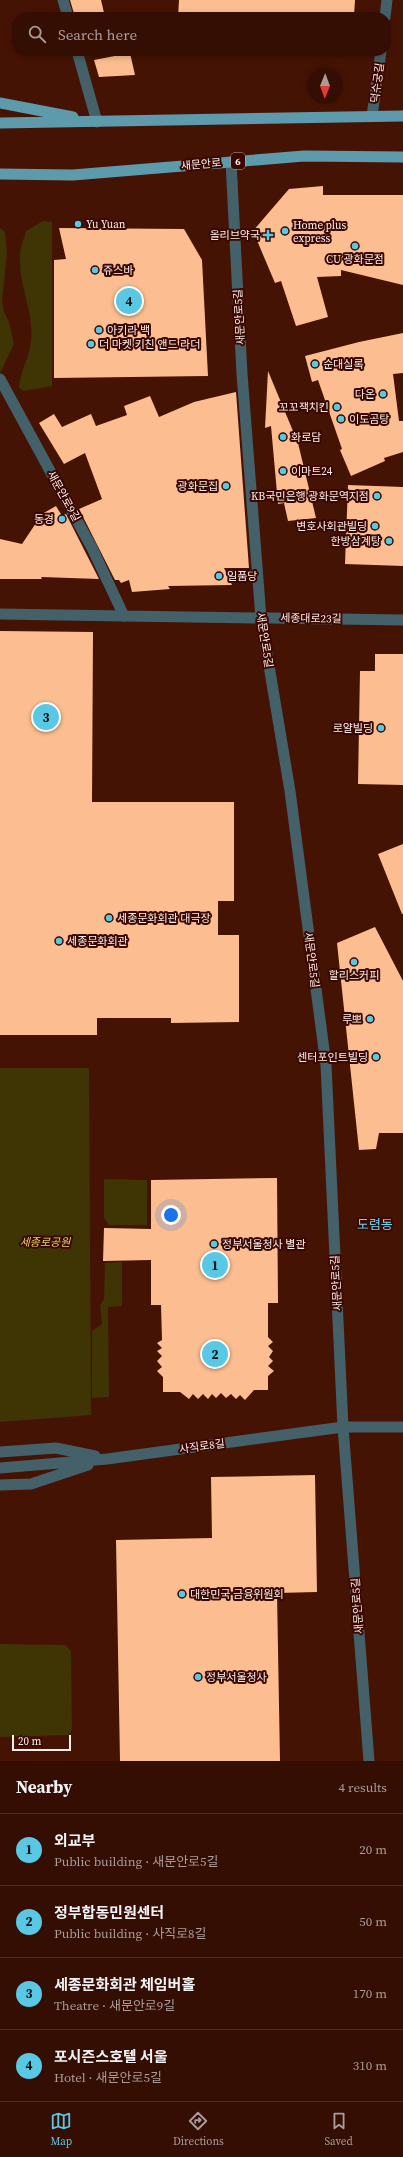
<!DOCTYPE html>
<html lang="en">
<head>
<meta charset="utf-8">
<style>
  body { margin:0; font-family:"Source Serif 4","Noto Sans KR",serif; background:#3c170d; color:#f1f3f6 }
  .compass { position:absolute; left:307px; top:68px; width:36px; height:36px; border-radius:50%; background:#340e03; box-shadow:0 2px 6px #0003; rotate:181deg }
  .scale { position:absolute; left:12px; bottom:10px; width:59px; box-sizing:border-box; padding-left:4px; border:2px solid #fdefeb; border-top:0; font-size:11px; line-height:14px; white-space:nowrap; color:#fdefeb; -webkit-text-stroke:3px #390800; paint-order:stroke }
  .you { position:absolute; left:171px; top:1215px; width:14px; height:14px; margin:-10px; border:3px solid #fff; border-radius:50%; background:#1a73e8; box-shadow:0 0 0 6px #1a73e833 }
  .badge { display:grid; place-items:center; width:26px; height:26px; border-radius:50%; background:#59c8e5; color:#111; font-size:13px; font-weight:700 }
  .pin { position:absolute; translate:-50% -50%; border:2px solid #fff; box-shadow:0 1px 4px #0006 }
  .list { margin:0; padding:0; list-style:none }
  h2 { display:flex; justify-content:space-between; align-items:center; height:52px; margin:0; padding:0 16px; font-size:17px }
  h2 small { font-size:13px; font-weight:400; color:#a99c9a }
  .list li { display:grid; grid-template-columns:26px 1fr auto; gap:12px; align-items:center; box-sizing:border-box; height:72px; padding:0 16px; border-top:1px solid #4e2e25 }
  .list b { display:block; font-size:15px; white-space:nowrap }
  .list p { margin:0; font-size:13px; white-space:nowrap; color:#a99c9a }
  .list em { font-size:13px; font-style:normal; color:#a99c9a }
  .icon { flex:none; width:22px; height:22px; fill:none; stroke:currentColor; stroke-width:2; stroke-linecap:round; stroke-linejoin:round }
  .map { position:relative; flex:none; width:403px; height:1761px; overflow:hidden }
  .search { position:absolute; background:#340e03; box-shadow:0 2px 6px #0003; left:12px; right:12px; top:12px; height:44px; display:flex; align-items:center; gap:10px; box-sizing:border-box; padding:0 14px; border-radius:16px; color:#a99c9a; font-size:15px }
  .sheet { height:340px; background:#340e03 }
  nav { display:flex; justify-content:space-around; align-items:center; box-sizing:border-box; height:56px; border-top:1px solid #4e2e25; background:#340e03; font-size:11px; color:#a99c9a }
  nav a { display:grid; justify-items:center; gap:2px }
  nav .on { color:#59c8e5 }
  .map>svg:first-child { display:block }
  .green { fill:#3e3404 }
  .building { fill:#fcbe90 }
  .lines { fill:none; stroke-linecap:round; stroke-linejoin:round }
  .pedestrian { stroke:#446069; stroke-width:11 }
  .minor { stroke:#446069; stroke-width:11 }
  .tertiary { stroke:#446069; stroke-width:11 }
  .primary { stroke:#5d9aab; stroke-width:11 }
  .poi-dot { fill:#59c8e5; stroke:#390800; stroke-width:1.5 }
  .labels { text-anchor:middle; stroke-width:4; stroke-linejoin:round; paint-order:stroke }
  .shield { fill:#390800; stroke:#c2aaa4; stroke-width:1 }
  .shield-label { font-size:10px; font-weight:bold; fill:#fdefeb }
  .street-label { font-size:11px; fill:#fdefeb; stroke:#390800 }
  .poi-label { font-size:11px; fill:#fdefeb; stroke:#390800; text-anchor:start }
  .park-label { font-size:11px; font-style:italic; fill:#e8d36e; stroke:#390800 }
  .quarter-label { font-size:13px; fill:#70d3ee; stroke:#390800 }
</style>
</head>
<body>
<div class="map">
<svg width="403" height="1761" viewBox="0 0 403 1761">
  <rect width="100%" height="100%" fill="#451304"/>
  <path class="green" d="M43,221L52,222V386L24,391L19,388C20,371 30,357 31,340C34,311 18,284 20,255C20,247 24,239 26,231Z
    M0,228L5,232L7,253L2,301L4,312L9,322L14,344L0,373Z
    M0,1068H89L91,1415L0,1422Z
    M104,1179L147,1180V1225H109L104,1218Z
    M122,1262V1306L108,1307L109,1397L92,1398V1331L102,1324L100,1305L104,1299L105,1263Z
    M0,1644L65,1645L71,1651L72,1729L69,1735L0,1737Z"/>
  <path class="building" d="M70,0H101L105,17H75Z
    M179,0H355L354,17H178Z
    M130,53L135,75L99,77L94,60Z
    M323,186V195H403V285L341,270V276L317,277L328,317L296,326L281,281L275,283L253,231L289,189Z
    M59,228L184,229L202,260L208,376L54,378V260L66,259Z
    M403,333V373L393,374L399,421H403V452L384,458L385,461L351,476L340,450L342,449L318,380L312,382L305,356L359,342Z
    M268,371L298,443L316,518L288,521L284,503L278,504L271,426L265,428Z
    M236,392L249,568H224L232,585L168,586L170,589L132,592L129,580L121,583L119,580H115L79,509L102,499L85,453L64,464L39,423L54,414L62,427L91,414L96,426L127,415L124,406L150,396L159,417L194,402Z
    M348,485L403,487V566L345,564Z
    M56,506L62,516L66,514L99,579L41,577L42,579H0V539L22,544L42,514Z
    M0,631L93,632L92,802H234V901H218V935H239V1022L171,1023V1018H97V1035H0Z
    M375,654H403V785L358,784L360,671H375Z
    M403,844V914H402L378,854Z
    M375,927L403,981V1133H379L376,1149L359,1150L337,943Z
    M277,1178L278,1303H268V1337L273,1342L268,1346L273,1351L269,1357L273,1361L268,1366L274,1371L268,1376V1390H254L245,1400L240,1395L236,1399L231,1394L226,1398L221,1393L216,1398L212,1394L208,1399L203,1394L198,1399L193,1394L189,1399L180,1392H163V1377L157,1371L162,1367L157,1361L162,1356L157,1351L162,1348L157,1343L162,1340L161,1305H151V1260L103,1261L104,1228L151,1229V1180Z
    M315,1475L317,1592L277,1593L280,1761H120L116,1540L212,1538L211,1477Z"/>
  <g class="lines">
    <path class="pedestrian" d="M0,614L124,616"/>
    <path class="minor" d="M63,0L68,17
      M385,17L387,0
      M77,51L97,122
      M372,116L381,51
      M231,162L242,374L261,618L290,791L326,1065L343,1427L369,1761
      M0,379L92,548L124,616L403,620"/>
    <path class="tertiary" d="M0,1452L56,1448L95,1456
      M0,1468L107,1459L343,1427H403
      M0,1485L31,1484L88,1465"/>
    <path class="primary" d="M0,103L73,117
      M0,123L403,116
      M0,174L73,175L304,156L403,157"/>
  </g>
  <g class="poi-dot">
    <circle cx="78" cy="224" r="4"/>
    <circle cx="285" cy="231" r="4"/>
    <path d="M266 229h4v4h4v4h-4v4h-4v-4h-4v-4h4z"/>
    <circle cx="355" cy="246" r="4"/>
    <circle cx="95" cy="270" r="4"/>
    <circle cx="99" cy="330" r="4"/>
    <circle cx="91" cy="344" r="4"/>
    <circle cx="315" cy="364" r="4"/>
    <circle cx="383" cy="394" r="4"/>
    <circle cx="337" cy="407" r="4"/>
    <circle cx="341" cy="419" r="4"/>
    <circle cx="283" cy="437" r="4"/>
    <circle cx="283" cy="471" r="4"/>
    <circle cx="226" cy="486" r="4"/>
    <circle cx="377" cy="496" r="4"/>
    <circle cx="62" cy="519" r="4"/>
    <circle cx="375" cy="526" r="4"/>
    <circle cx="389" cy="541" r="4"/>
    <circle cx="219" cy="576" r="4"/>
    <circle cx="381" cy="728" r="4"/>
    <circle cx="109" cy="918" r="4"/>
    <circle cx="59" cy="941" r="4"/>
    <circle cx="354" cy="962" r="4"/>
    <circle cx="370" cy="1019" r="4"/>
    <circle cx="376" cy="1057" r="4"/>
    <circle cx="214" cy="1244" r="4"/>
    <circle cx="182" cy="1594" r="4"/>
    <circle cx="198" cy="1677" r="4"/>
  </g>
  <g class="labels">
    <rect class="shield" x="231" y="153" width="14" height="16" rx="3"/>
    <g class="shield-label">
      <text x="238" y="165">6</text>
    </g>
    <g class="street-label">
      <text transform="translate(377 83) rotate(-82)" y="4">덕수궁길</text>
      <text transform="translate(201 164) rotate(-5)" y="4">새문안로</text>
      <text transform="translate(239 317) rotate(-93)" y="4">새문안로5길</text>
      <text transform="translate(64 496) rotate(61)" y="4">새문안로9길</text>
      <text transform="translate(311 618) rotate(1)" y="4">세종대로23길</text>
      <text transform="translate(265 640) rotate(81)" y="4">새문안로5길</text>
      <text transform="translate(312 960) rotate(83)" y="4">새문안로5길</text>
      <text transform="translate(336 1283) rotate(-93)" y="4">새문안로5길</text>
      <text transform="translate(202 1446) rotate(-8)" y="4">사직로8길</text>
      <text transform="translate(357 1606) rotate(-94)" y="4">새문안로5길</text>
    </g>
    <g class="poi-label">
      <text x="86" y="228">Yu Yuan</text>
      <text x="293" y="229">Home plus<tspan x="293" dy="13">express</tspan></text>
      <text x="260" y="239" text-anchor="end">올리브약국</text>
      <text x="355" y="263" text-anchor="middle">CU 광화문점</text>
      <text x="103" y="274">쥬스바</text>
      <text x="107" y="334">아키라 백</text>
      <text x="99" y="348">더 마켓 키친 앤드 라더</text>
      <text x="323" y="368">순대실록</text>
      <text x="375" y="398" text-anchor="end">다온</text>
      <text x="329" y="411" text-anchor="end">꼬꼬잭치킨</text>
      <text x="349" y="423">이도곰탕</text>
      <text x="291" y="441">화로담</text>
      <text x="291" y="475">이마트24</text>
      <text x="218" y="490" text-anchor="end">광화문집</text>
      <text x="369" y="500" text-anchor="end">KB국민은행 광화문역지점</text>
      <text x="54" y="523" text-anchor="end">동경</text>
      <text x="367" y="530" text-anchor="end">변호사회관빌딩</text>
      <text x="381" y="545" text-anchor="end">한방삼계탕</text>
      <text x="227" y="580">일품당</text>
      <text x="373" y="732" text-anchor="end">로얄빌딩</text>
      <text x="117" y="922">세종문화회관 대극장</text>
      <text x="67" y="945">세종문화회관</text>
      <text x="354" y="979" text-anchor="middle">할리스커피</text>
      <text x="362" y="1023" text-anchor="end">루뽀</text>
      <text x="368" y="1061" text-anchor="end">센터포인트빌딩</text>
      <text x="222" y="1248">정부서울청사 별관</text>
      <text x="190" y="1598">대한민국 금융위원회</text>
      <text x="206" y="1681">정부서울청사</text>
    </g>
    <g class="park-label">
      <text x="45" y="1246">세종로공원</text>
    </g>
    <g class="quarter-label">
      <text x="375" y="1229">도렴동</text>
    </g>
  </g>
</svg>
<svg class="compass" viewBox="-18 -18 36 36"><path d="M0-13l5 13h-10z" fill="#e53935"/><path d="M0 13l5-13h-10z" fill="#a99c9a"/></svg>
<div class="scale">20 m</div>
<div class="you"></div>
<div class="pin badge" style="left:215px;top:1265px">1</div>
<div class="pin badge" style="left:215px;top:1354px">2</div>
<div class="pin badge" style="left:46px;top:717px">3</div>
<div class="pin badge" style="left:129px;top:301px">4</div>
<div class="search"><svg class="icon" aria-label="search" viewBox="0 0 24 24"><circle cx="10" cy="10" r="6"/><path d="M15 15l6 6"/></svg>Search here</div>
</div>
<section class="sheet">
<h2>Nearby<small>4 results</small></h2>
<ul class="list">
<li><span class="badge">1</span><div><b>외교부</b><p>Public building · 새문안로5길</p></div><em>20 m</em></li>
<li><span class="badge">2</span><div><b>정부합동민원센터</b><p>Public building · 사직로8길</p></div><em>50 m</em></li>
<li><span class="badge">3</span><div><b>세종문화회관 체임버홀</b><p>Theatre · 새문안로9길</p></div><em>170 m</em></li>
<li><span class="badge">4</span><div><b>포시즌스호텔 서울</b><p>Hotel · 새문안로5길</p></div><em>310 m</em></li>
</ul>
</section>
<nav>
<a class="on"><svg class="icon" aria-label="map" viewBox="0 0 24 24"><path d="M3 6l6-2 6 2 6-2v14l-6 2-6-2-6 2zM9 4v14M15 6v14"/></svg>Map</a>
<a><svg class="icon" aria-label="directions" viewBox="0 0 24 24"><path d="M12 3l9 9-9 9-9-9zM9 14v-3h6M13 9l2 2-2 2"/></svg>Directions</a>
<a><svg class="icon" aria-label="saved" viewBox="0 0 24 24"><path d="M7 4h10v16l-5-4-5 4z"/></svg>Saved</a>
</nav>
</body>
</html>
